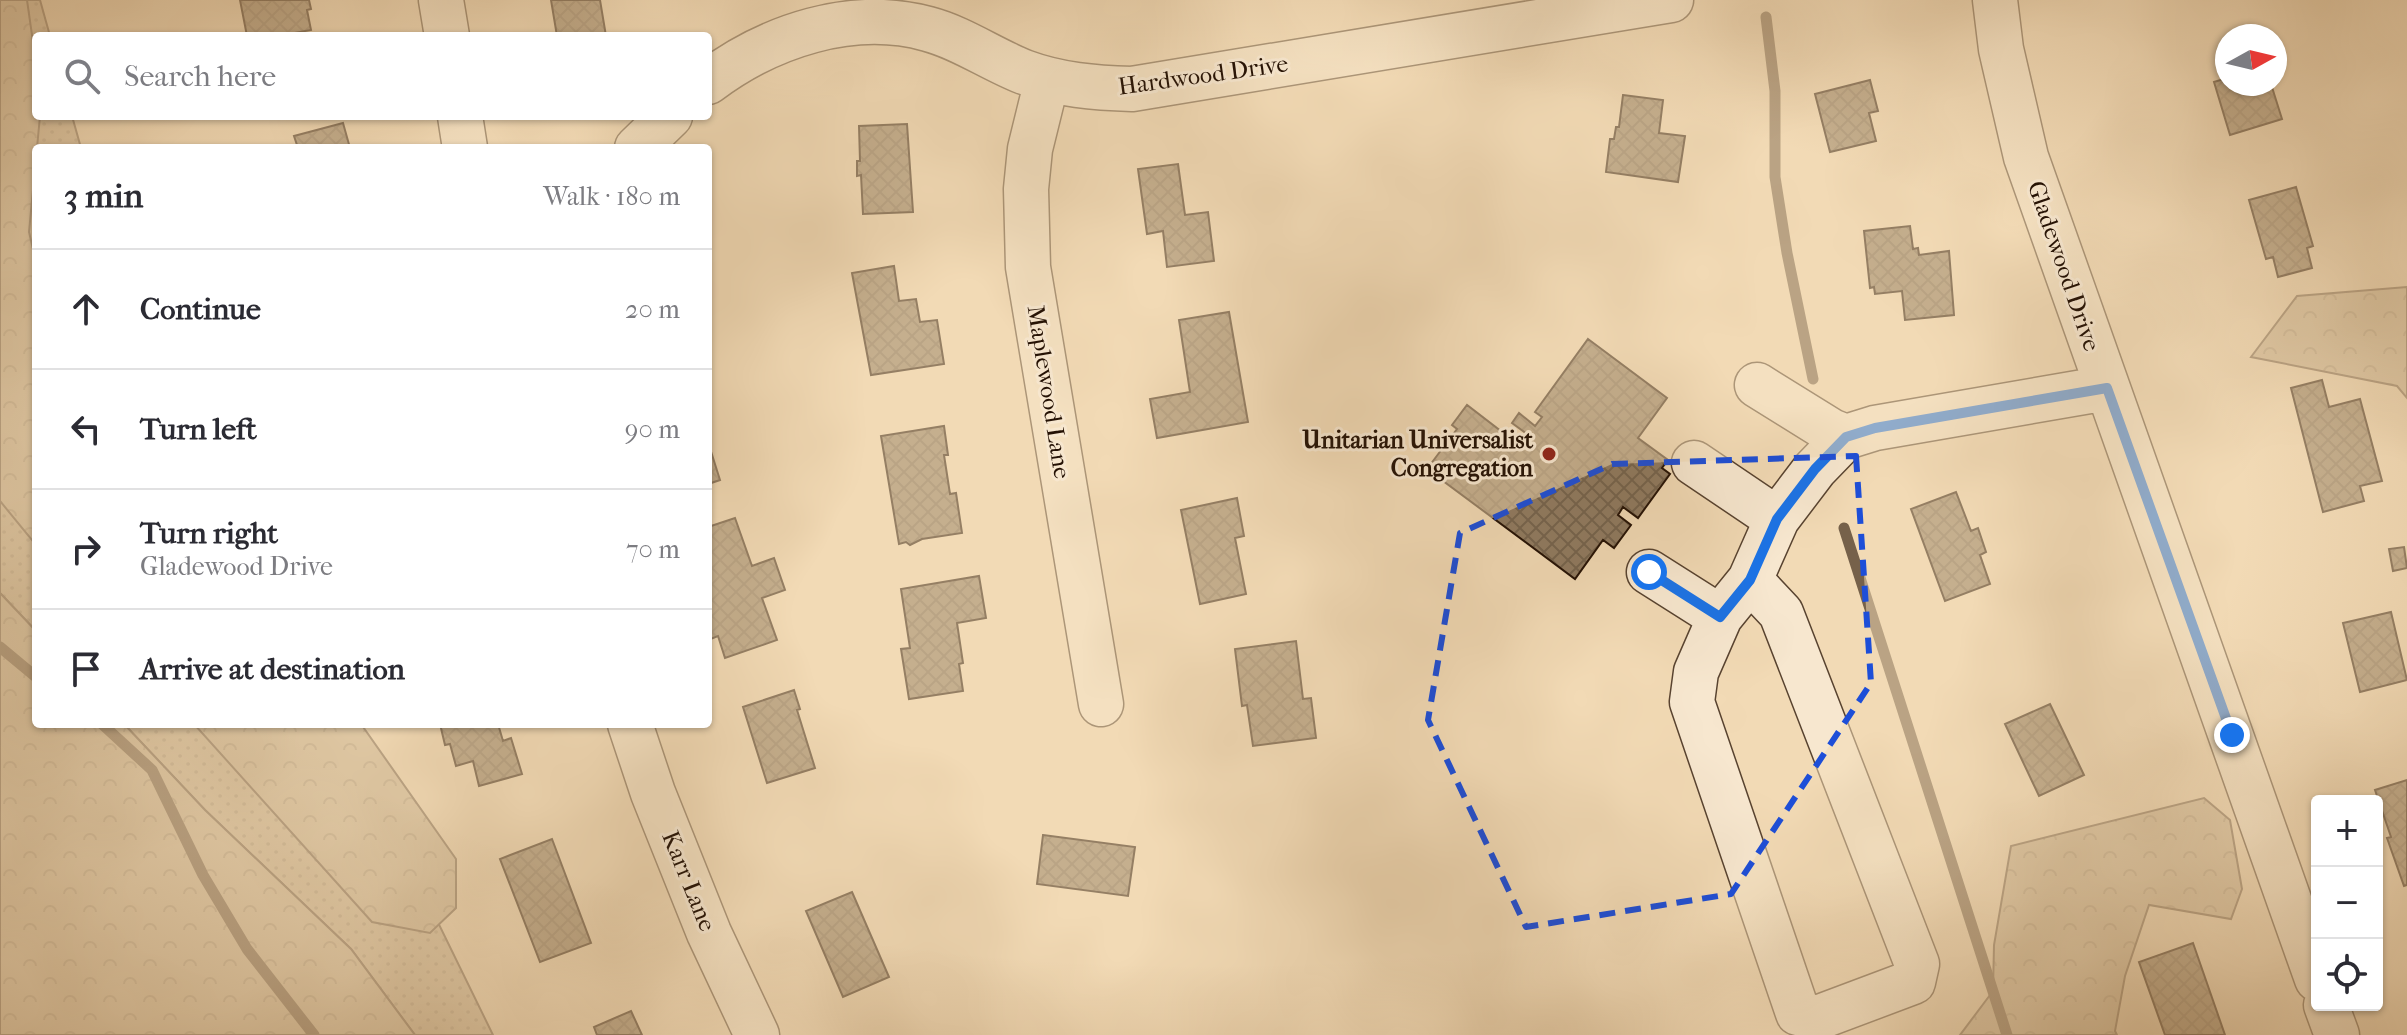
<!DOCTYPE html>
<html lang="en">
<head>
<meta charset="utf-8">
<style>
  body { margin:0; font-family:"IM FELL French Canon",serif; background:#f7f7f7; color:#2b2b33 }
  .controls { position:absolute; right:24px; bottom:24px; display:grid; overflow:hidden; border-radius:8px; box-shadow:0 2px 6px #0004 }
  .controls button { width:72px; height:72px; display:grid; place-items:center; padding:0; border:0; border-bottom:2px solid #e1e1e2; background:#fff; color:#2b2b33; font:40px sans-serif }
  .compass { position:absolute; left:2215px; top:24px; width:72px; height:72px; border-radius:50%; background:#fff; box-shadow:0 2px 6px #0004; rotate:82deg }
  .stop { position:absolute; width:24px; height:24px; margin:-18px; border:6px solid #1a73e8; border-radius:50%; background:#fff }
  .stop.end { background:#1a73e8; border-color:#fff; box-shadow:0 2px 8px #0008 }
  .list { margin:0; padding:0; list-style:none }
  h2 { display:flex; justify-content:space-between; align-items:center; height:104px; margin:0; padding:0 32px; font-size:34px }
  h2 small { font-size:26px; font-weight:400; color:#7c7c81 }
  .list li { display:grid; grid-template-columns:52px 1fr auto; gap:24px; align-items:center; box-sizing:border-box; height:120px; padding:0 32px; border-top:2px solid #e1e1e2 }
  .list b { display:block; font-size:30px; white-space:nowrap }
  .list p { margin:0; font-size:26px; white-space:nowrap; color:#7c7c81 }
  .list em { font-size:26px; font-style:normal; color:#7c7c81 }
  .icon { flex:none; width:44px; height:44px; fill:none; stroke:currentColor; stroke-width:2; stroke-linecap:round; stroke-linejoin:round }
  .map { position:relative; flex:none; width:2407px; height:1035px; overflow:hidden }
  .search { position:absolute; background:#fff; box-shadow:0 2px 6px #0004; left:32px; top:32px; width:680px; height:88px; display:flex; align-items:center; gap:20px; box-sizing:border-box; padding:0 28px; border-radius:8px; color:#7c7c81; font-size:30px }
  .panel { position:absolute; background:#fff; box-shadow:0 2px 6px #0004; left:32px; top:144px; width:680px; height:584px; border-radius:8px }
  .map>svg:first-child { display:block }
  .grass { fill:url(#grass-dots); stroke:#7a644e; stroke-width:2 }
  .forest { fill:url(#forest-crowns); stroke:#7a644e; stroke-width:2 }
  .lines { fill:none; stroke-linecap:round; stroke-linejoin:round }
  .stream { stroke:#76614a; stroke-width:11 }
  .building { fill:url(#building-cross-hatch); stroke:#241104; stroke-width:2 }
  .minor-casing { stroke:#584330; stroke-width:47 }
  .minor { stroke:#f7e7cf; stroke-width:44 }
  .route { stroke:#1a73e8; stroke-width:10 }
  .marked { fill:none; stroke:#1d4ed8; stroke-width:6; stroke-dasharray:16 10; stroke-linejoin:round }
  .poi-dot { fill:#8f2418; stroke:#f7e7cf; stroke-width:3 }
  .labels { text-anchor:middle; stroke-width:6; stroke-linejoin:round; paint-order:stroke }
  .street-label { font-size:24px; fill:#241104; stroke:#f7e7cf }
  .poi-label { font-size:24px; font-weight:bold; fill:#241104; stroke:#f7e7cf; text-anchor:end }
</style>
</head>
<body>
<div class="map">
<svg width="2407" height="1035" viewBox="0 0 2407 1035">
  <defs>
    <pattern id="grass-dots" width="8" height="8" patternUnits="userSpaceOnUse" patternTransform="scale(2)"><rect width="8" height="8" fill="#cfb897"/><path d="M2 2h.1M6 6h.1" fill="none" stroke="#b29d80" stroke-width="1.8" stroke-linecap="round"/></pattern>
    <pattern id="forest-crowns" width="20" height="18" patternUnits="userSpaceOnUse" patternTransform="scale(2)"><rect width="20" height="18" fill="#cfb897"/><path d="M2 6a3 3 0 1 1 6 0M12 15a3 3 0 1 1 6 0" fill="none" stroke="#b29d80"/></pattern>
    <pattern id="building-cross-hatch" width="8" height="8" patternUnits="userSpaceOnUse" patternTransform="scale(2)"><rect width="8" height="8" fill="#8f7a60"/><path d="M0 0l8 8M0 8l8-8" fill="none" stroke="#75634d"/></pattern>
  </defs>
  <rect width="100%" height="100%" fill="#f2dab5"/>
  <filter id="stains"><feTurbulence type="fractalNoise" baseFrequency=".0025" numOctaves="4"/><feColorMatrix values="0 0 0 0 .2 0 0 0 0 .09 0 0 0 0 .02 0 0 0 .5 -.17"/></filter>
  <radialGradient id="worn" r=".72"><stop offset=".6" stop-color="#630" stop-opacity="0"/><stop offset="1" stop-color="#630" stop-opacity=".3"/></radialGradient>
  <path class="grass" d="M0,0H40L50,36H36V116H72L81,148H36V631L0,593Z
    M124,724H341L493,1035H415L351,949L205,810Z"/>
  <path class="forest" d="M0,0H27L36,63V116H40L29,232L36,262V545L0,501Z
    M2407,287V398L2397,386L2251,357L2297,296Z
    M0,593L36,631V724H124L205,810L351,949L415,1035H0Z
    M194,724H361L456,859V908L430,933L372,922Z
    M2204,798L2230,820L2242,889L2231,919L2149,905L2125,976L2115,1031L2117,1035H1960L1993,991L1994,945L2011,846Z"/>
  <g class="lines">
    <path class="stream" d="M1766,17L1775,91V177L1787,253L1813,379
      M1844,528L2007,1035
      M0,647L36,677
      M102,724L152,770L203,875L247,949L314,1035"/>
  </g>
  <path class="building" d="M240,0H309L311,9L307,10L311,30L294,33V36H247Z
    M551,0H600L606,36H557Z
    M2227,78V84H2271L2282,119L2230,135L2214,82Z
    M1870,80L1878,111L1869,113L1876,141L1830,152L1815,94Z
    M1623,95L1663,100L1659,133L1685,136L1678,182L1606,172L1610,139H1614L1616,127H1619Z
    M343,123L350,148H298L294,136Z
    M907,124L913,212L863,214L861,175L857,176V161H860L859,126Z
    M1178,164L1185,215L1208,212L1214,261L1167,267L1163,231L1147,234L1138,169Z
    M2296,187L2313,246L2307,248L2312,268L2278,277L2273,257L2266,259L2249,200Z
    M1910,226L1913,249L1918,248L1919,255L1949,251L1954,315L1905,320L1902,291L1875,294L1874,287L1870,288L1864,231Z
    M894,266L899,301L916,299L920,322L937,320L944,364L871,375L852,273Z
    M1229,312L1248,422L1157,438L1150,399L1190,392L1179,320Z
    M1588,339L1667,398L1638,438L1668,460L1662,468L1670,474L1638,518L1623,507L1618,515L1631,525L1614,548L1603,540L1575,579L1427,469L1457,429L1452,425L1467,405L1523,448L1531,437L1512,423L1519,413L1535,426L1542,417L1535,412Z
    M2322,380L2329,407L2360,399L2382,481L2360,486L2364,501L2323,512L2291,388Z
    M944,426L948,455H944L950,494L956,493L962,533L922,539L910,545L906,542L899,544L881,436Z
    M708,442L720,480L708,484Z
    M1956,492L1971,531L1978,528L1986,552L1980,555L1990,584L1945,601L1911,509Z
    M1237,498L1244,536L1235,538L1246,594L1200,604L1181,510Z
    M735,518L752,566L774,558L785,590L762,598L777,640L725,658L718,636L708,640V527Z
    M2404,547L2407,568L2393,571L2389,549Z
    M979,576L986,618L957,623L963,663L959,664L963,691L909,699L901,649L910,648L901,589Z
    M2391,612L2407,680L2360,692L2343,623Z
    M1296,641L1303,699L1311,698L1316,738L1253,746L1247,705L1242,706L1235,649Z
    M794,690L800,709L797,710L815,768L767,783L743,707Z
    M2050,704L2084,775L2039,796L2005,724Z
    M440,724H498L503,741L511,738L522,774L479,786L473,761L456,766L450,744L445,745Z
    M2407,780V885L2404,886L2387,838L2391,837L2375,790Z
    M1043,835L1135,847L1128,896L1037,884Z
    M552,839L591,943L540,962L500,859Z
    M852,892L889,977L843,997L806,911Z
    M2193,943L2225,1035H2165L2139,962Z
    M631,1011L642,1035H597L594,1027Z"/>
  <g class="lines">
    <defs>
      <path id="minor" d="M441,0L447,36
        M1995,0L2001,49L2026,157L2317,979
        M1047,80L1030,149L1026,189L1028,267L1101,704
        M708,82C769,36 852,8 928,29C962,38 991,59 1024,72C1059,85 1095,88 1132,89L1671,0
        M460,116L465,148
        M637,148L670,116
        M1757,385L1831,431L1846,437
        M1694,463L1777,519
        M1649,572L1720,617
        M1750,580L1781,613L1917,964L1913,982L1817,1018L1798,1013L1692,702L1696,672L1720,617L1750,580L1777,519L1815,469L1846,437L1875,428L2107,388
        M630,724L653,793L709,933L757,1035
        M2326,1005L2337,1035"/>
    </defs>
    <use href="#minor" class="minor-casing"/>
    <use href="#minor" class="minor"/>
  </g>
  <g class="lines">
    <path class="route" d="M1649,572L1720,617L1750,580L1777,519L1815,469L1846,437L1875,428L2107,388L2232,735"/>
  </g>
  <path d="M0 0H2407V1035H0ZM1856,456L1871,683L1731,894L1526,927L1428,720L1460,533L1612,464Z" fill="#f2dab5" fill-opacity=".55" fill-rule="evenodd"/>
  <path class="marked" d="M1856,456L1871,683L1731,894L1526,927L1428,720L1460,533L1612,464Z"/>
  <circle class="poi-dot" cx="1549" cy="454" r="8"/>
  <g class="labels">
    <g class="street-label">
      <text transform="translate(1203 75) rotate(-8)" y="8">Hardwood Drive</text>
      <text transform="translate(2064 266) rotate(71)" y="8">Gladewood Drive</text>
      <text transform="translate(1049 392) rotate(81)" y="8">Maplewood Lane</text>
      <text transform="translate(689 881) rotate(68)" y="8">Karr Lane</text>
    </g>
    <g class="poi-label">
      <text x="1533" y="448">Unitarian Universalist<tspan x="1533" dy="28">Congregation</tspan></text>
    </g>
  </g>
  <rect width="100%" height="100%" filter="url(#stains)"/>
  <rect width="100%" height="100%" fill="url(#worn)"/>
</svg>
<div class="controls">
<button>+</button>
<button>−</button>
<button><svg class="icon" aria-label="locate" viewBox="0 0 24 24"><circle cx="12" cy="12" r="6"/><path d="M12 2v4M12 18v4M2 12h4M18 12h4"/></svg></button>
</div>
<svg class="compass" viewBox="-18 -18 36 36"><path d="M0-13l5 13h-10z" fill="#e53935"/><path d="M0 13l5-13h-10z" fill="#7c7c81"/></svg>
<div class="stop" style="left:1649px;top:572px"></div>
<div class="stop end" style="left:2232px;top:735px"></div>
<div class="search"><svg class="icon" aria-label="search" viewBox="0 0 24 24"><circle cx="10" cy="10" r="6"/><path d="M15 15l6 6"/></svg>Search here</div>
<section class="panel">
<h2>3 min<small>Walk · 180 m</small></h2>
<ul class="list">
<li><svg class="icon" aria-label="ahead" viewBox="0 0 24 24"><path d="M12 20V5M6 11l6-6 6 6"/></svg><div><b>Continue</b></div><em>20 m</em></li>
<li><svg class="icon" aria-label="left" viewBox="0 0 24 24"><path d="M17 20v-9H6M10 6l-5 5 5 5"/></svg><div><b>Turn left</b></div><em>90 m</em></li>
<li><svg class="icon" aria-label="right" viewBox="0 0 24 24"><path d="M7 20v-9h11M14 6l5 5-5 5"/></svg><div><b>Turn right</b><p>Gladewood Drive</p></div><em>70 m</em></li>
<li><svg class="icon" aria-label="arrive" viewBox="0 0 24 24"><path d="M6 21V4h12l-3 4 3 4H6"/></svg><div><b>Arrive at destination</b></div></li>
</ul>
</section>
</div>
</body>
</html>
